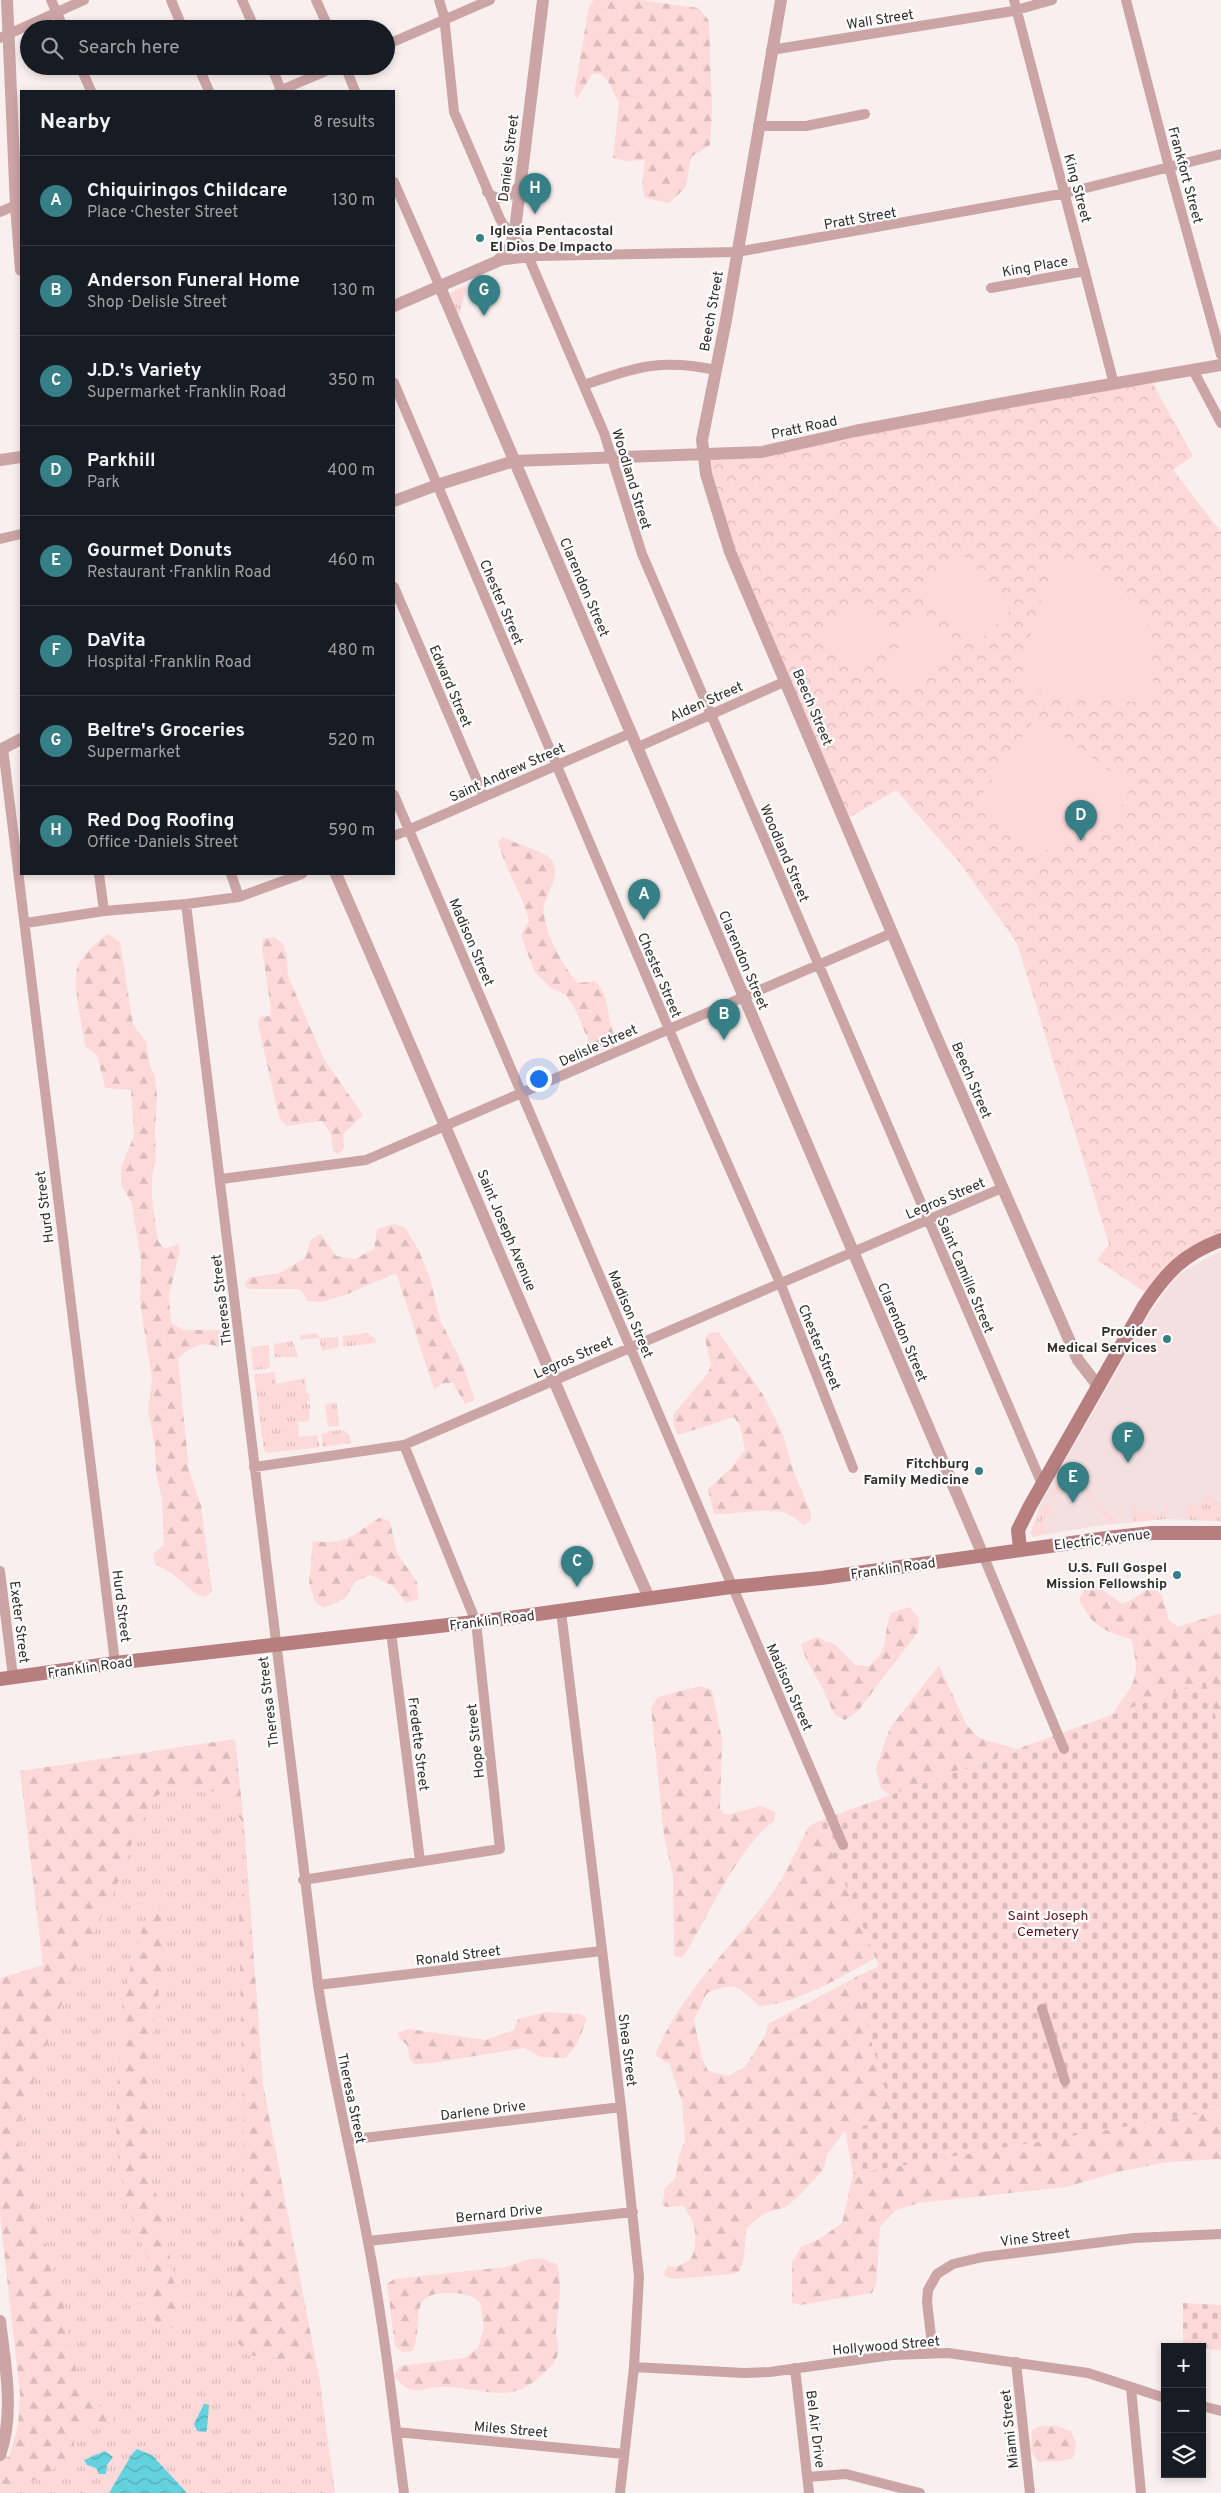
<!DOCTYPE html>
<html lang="en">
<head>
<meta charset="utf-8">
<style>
  body { margin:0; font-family:Overpass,sans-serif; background:#242831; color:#f1f3f6 }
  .controls { position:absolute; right:15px; bottom:15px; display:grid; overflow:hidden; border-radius:0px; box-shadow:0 2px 8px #0003 }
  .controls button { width:45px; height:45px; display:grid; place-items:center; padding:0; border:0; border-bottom:1px solid #363941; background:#171b24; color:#f1f3f6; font:25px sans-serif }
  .you { position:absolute; left:538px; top:1078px; width:18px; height:18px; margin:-12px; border:4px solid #fff; border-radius:50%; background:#1a73e8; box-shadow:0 0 0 8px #1a73e833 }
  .badge { display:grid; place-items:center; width:32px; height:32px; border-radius:50%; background:#377f86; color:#fff; font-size:16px; font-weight:700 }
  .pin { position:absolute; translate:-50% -41px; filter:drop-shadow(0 1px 2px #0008) }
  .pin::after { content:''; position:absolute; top:26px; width:18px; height:15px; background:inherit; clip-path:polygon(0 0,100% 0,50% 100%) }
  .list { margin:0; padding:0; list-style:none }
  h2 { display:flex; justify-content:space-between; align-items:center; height:65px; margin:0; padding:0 20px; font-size:21px }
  h2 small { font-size:16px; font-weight:400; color:#9ea1a6 }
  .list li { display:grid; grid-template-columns:32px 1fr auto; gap:15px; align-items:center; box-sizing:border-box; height:90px; padding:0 20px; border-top:1px solid #363941 }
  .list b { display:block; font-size:19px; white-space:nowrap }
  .list p { margin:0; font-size:16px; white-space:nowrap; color:#9ea1a6 }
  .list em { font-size:16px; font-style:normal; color:#9ea1a6 }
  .icon { flex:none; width:28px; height:28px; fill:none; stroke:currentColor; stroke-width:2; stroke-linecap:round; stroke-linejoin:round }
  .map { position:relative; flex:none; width:1221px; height:2493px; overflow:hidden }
  .search { position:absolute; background:#171b24; box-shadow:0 2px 8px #0003; left:20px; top:20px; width:375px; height:55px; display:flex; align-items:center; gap:12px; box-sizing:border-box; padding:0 18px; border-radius:28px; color:#9ea1a6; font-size:19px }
  .panel { position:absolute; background:#171b24; box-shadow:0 2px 8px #0003; left:20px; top:90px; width:375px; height:785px; border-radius:0px }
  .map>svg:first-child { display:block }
  .built { fill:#f4e0e0 }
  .grass { fill:url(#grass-tufts) }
  .forest { fill:url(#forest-firs) }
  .cemetery { fill:url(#cemetery-stones) }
  .park { fill:url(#park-crowns) }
  .garden { fill:#fdd9d9 }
  .water { fill:url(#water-waves) }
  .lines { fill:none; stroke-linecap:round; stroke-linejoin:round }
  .minor { stroke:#cba4a4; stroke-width:10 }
  .tertiary { stroke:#cba4a4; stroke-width:12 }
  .secondary { stroke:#b67e7f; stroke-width:14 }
  .poi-dot { fill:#377f86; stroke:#fff; stroke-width:2 }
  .labels { text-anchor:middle; stroke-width:4.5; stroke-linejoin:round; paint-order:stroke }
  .street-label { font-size:14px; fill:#312d2d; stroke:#fff }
  .poi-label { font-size:14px; font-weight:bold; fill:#312d2d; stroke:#fff; text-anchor:end }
  .park-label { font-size:14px; fill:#590f1a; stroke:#fff }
</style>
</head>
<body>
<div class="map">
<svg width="1221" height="2493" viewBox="0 0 1221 2493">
  <defs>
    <pattern id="grass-tufts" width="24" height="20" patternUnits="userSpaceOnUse" patternTransform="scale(1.25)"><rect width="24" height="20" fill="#fdd9d9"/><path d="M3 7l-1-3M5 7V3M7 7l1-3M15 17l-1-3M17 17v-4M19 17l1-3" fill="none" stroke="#d9bbbb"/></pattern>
    <pattern id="forest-firs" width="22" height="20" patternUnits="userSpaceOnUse" patternTransform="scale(1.25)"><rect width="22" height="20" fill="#fdd9d9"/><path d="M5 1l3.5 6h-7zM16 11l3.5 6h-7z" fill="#d9bbbb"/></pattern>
    <pattern id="cemetery-stones" width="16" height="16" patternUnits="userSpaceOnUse" patternTransform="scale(1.25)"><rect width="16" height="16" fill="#fdd9d9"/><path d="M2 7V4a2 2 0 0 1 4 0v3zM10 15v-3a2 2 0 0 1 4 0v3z" fill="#d9bbbb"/></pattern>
    <pattern id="park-crowns" width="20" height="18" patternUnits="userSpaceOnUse" patternTransform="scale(1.25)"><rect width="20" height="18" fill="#fdd9d9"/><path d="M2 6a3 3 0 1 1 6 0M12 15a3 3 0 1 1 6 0" fill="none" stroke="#d9bbbb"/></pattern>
    <pattern id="water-waves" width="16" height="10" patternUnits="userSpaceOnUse" patternTransform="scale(1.25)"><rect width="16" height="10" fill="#64d2de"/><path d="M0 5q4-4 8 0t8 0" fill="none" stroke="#53abb4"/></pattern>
  </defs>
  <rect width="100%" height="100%" fill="#faefef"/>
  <path class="built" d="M1221,1251V1521L1163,1519L1096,1526L1033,1537L1030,1533L1041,1503L1150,1313L1171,1283L1183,1271Z"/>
  <path class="grass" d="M463,286L466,288L460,313H457L450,293Z
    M317,1333L319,1338L338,1337L339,1347L322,1351L319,1338L300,1340V1335Z
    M367,1333L375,1338L376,1343L343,1347V1336Z
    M293,1341L298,1357H274V1344Z
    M269,1345L270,1368L253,1370L251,1347Z
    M275,1372L276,1384L305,1378L306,1393H309L310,1401H307V1404H310L309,1421L298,1422L299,1437L317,1435L320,1447L268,1453L264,1451L254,1374Z
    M336,1402L340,1426L328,1427L325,1405Z
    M344,1430L350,1436L351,1443L322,1447V1434L328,1433V1431Z
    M1065,1467C1086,1469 1087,1494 1098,1505C1104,1511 1113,1516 1119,1523L1110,1524L1093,1503L1080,1481L1067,1482L1061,1487L1058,1495L1051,1496L1063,1475L1058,1472Z
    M1209,1494L1221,1504V1521L1190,1520C1183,1514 1186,1509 1191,1503L1198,1507Z
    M1050,1502L1052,1515L1056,1516L1042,1519L1044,1530L1051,1529L1052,1532L1033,1535L1032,1530L1046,1504Z
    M1165,1504H1167L1168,1516L1166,1519L1135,1522L1130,1514L1133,1506H1136L1137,1514L1164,1512Z
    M153,1787L220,1792L244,1824L263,2085L320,2383L335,2493H0V2458L57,2444L1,2122Z"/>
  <path class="forest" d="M594,0H640L699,8L709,21L712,112L710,145L691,157L686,187L669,203L645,198L642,184L645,160L626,161L613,158L619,103L608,81L601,74H592L577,99L574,94L589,6Z
    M503,837C512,842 545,853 549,857C564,871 546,893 544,907C541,927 564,969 578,983L595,981C613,997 604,1024 619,1042L614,1048L594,1053L576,1011L566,995L551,988L534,971L521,935L529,921C522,893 505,869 498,842Z
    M108,934L120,942L133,1024L146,1042L150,1066L155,1076L157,1096L155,1132L156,1159L152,1176V1198L158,1241L165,1249L178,1244L180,1250L169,1295L171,1323L184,1330H219L225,1335L226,1342L218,1347C204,1340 188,1348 178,1359L189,1471L201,1505L212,1591L206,1597L197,1595L173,1574L155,1564L153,1554L164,1545L162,1499L156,1473L155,1445L148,1411L152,1378L140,1303L141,1259L131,1201L121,1185V1167L134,1136L131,1090L105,1088L97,1055L85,1046C82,1022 73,992 77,968C79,959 99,939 108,934Z
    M274,937L283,944L287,955L288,976L324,1059L363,1115L343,1134L344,1147L340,1154L333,1151L331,1134L322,1121L286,1126L279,1117L258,1024L260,1017L270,1016L271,1010L262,949L263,939Z
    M392,1224L405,1227L418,1249L430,1278L440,1320L463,1365L475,1400L465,1404L453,1383H444L434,1389L397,1276L394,1274L345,1295L322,1302L307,1301L302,1291L297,1289H249L244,1284L248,1278L280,1273L305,1258L311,1239L321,1234L336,1256L355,1259L374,1249L377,1229Z
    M714,1332L719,1333L762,1393L783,1434L793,1470L811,1513V1520L804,1525C799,1522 794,1516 788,1514C771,1506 734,1515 714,1514L708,1489L732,1467L745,1450L740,1426L734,1417L678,1435L674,1426L673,1415L708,1373L711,1365L705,1339L709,1333Z
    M381,1517L390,1522L397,1553L417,1582L418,1599L406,1603L393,1586L371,1575L356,1581L344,1599L324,1608L316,1603L309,1584L313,1541C348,1546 354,1533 381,1517Z
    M1090,1581L1122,1604C1136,1599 1144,1589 1159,1585L1169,1620L1178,1627L1221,1613V1735L1205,1681L1112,1715C1134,1682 1142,1680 1131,1639C1103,1630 1093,1628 1079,1599Z
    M909,1607L919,1618L918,1632L858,1711L845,1720L834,1714L823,1689L806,1659L801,1644L816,1637L836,1645L855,1665L869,1666C893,1647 881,1636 891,1613Z
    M939,1665L966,1724L979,1738L1017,1749L890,1795L881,1789L876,1769L890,1728Z
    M700,1686L712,1690L722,1739L720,1809L725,1815L761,1806L775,1812V1820C733,1853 711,1914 682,1958L674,1956L673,1876L664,1836L651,1708L658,1697Z
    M235,1739L244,1824L220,1792L168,1788L154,1798L133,1840L116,1887L70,1981L19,2120V2145L28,2184L63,2303L78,2380L88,2397L112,2416L115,2423L110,2431L86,2425L75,2434L73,2455L68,2461L11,2493H4L1,2485L18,2426L20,2394L0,2215V1978L43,1965L20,1771Z
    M819,1821L876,1958C844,1975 795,2005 759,2006C738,1986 736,1981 707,1993L694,2020L702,2058L708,2071L728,2076L745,2067L765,2036L768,2024L854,1978L893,2119L845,2130L827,2155L823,2170L800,2195L786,2207L763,2214L746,2229L744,2257L740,2271L733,2274L673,2279L665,2276L664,2272L668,2266L676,2267L691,2259C699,2240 696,2222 683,2206L667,2207L662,2205L665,2188L675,2179L679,2155L685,2141L682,2102L670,2065L655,2055C681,1992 728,1951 768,1899C785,1878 796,1850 809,1826Z
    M248,1878L263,2085L320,2383L308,2366L293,2361L249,2355L235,2340L231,2327L241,2211L243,2135L239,1903Z
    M156,1901L161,1908L165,1928L163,1965L154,2021L148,2169L163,2215L180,2318L178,2326L171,2328L156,2322L149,2312L150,2266L129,2211L116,2146L118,2073L128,1975L150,1904Z
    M547,2012L580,2014L587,2019L578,2042L566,2058L541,2057L524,2048L433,2063L414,2064L410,2059L407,2045L400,2039L397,2033L409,2029L485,2040L514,2030L518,2019Z
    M1221,2110V2159L1169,2162L1122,2171L1066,2187L919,2203L896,2210L880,2227L876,2285L872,2293L800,2305L792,2303V2262L801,2247L821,2238L842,2223L853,2174Z
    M540,2258L557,2264C563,2285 558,2308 556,2329C555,2336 560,2345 558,2352C557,2362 548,2369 541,2376C507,2407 482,2386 442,2387C420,2387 412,2399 394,2376L400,2366L464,2358L478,2348L484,2328L480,2302C468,2293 461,2293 447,2293C404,2293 426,2327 412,2351L402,2352L395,2346L387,2284L394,2279L506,2267L526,2260Z
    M1041,2426H1056L1071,2431L1076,2443L1073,2458L1060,2461L1038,2462L1031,2450L1032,2430Z"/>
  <path class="cemetery" d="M1205,1681L1221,1735V2110L853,2174L845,2130L893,2119L854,1978L879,1966L819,1821Z
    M1183,2303L1221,2305V2350L1183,2347Z"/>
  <path class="park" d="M1150,378L1193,456L1173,470L1221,532V1240L1212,1243L1151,1296L1097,1260L1109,1244L1017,943L959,862L896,790L845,820L747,592L703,453L734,454Z"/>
  <path class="garden" d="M960,551L1012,609L978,642L927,592L930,583Z
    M1056,558C1064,559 1074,558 1082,561C1107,568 1142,602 1148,627C1154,652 1153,678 1153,703L1048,697L1024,683C1017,665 1048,581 1056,558Z
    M857,600L896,638L862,672L823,634Z
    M920,613L958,651L936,672L899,635Z
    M903,643L928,668L916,679L891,655Z
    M889,657L913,682L902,694L877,669Z
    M1042,720L1131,787L1112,825L1037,854L975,805L1033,721Z"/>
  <path class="water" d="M204,2404L209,2405L207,2429L206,2432L197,2431L194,2424Z
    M137,2449L152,2455L187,2493H109L132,2454Z
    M105,2451L113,2457L107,2465L106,2474H99L96,2468L87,2465L84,2460Z"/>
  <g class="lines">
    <path class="minor" d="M51,0L64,29
      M171,0L183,29
      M242,0L255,29
      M316,0L329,29
      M439,0L444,16L454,112L500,219C508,234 520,241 528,256L604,433L642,554L1042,1484
      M1014,0L1114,384
      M1126,0L1169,167L1221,355
      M0,38L84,0
      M386,45L490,0
      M771,50L1013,11L1052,0
      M80,66L91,91
      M198,66L209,91
      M271,66L281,90
      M345,66L355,91
      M279,91L338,66
      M758,126H806L865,114
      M394,182L440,287
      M487,192C500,203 512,197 520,184
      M0,212L21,203
      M498,261L538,256L737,252L1066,193L1221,154
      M991,288L1085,271
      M1193,370L1221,423
      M394,383L691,1081L781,1285L853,1468
      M584,385C637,367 660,358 716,370
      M0,539L21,534
      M394,587L484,797
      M638,747L786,681
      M3,748L115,1663
      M394,795L843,1845
      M394,836L631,733
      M99,874L104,911
      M231,874L239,897
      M186,904L318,1985C331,2072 352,2156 368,2242C384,2325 393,2409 404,2493
      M26,923L104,911L186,904L239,897L302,874
      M221,1179L366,1160L892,933
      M254,1467L404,1445L1002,1188
      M983,1555L1064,1749
      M0,1571L13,1677
      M561,1611L621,2107L639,2277L634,2367L620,2493
      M391,1632L420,1861
      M303,1880L500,1849L476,1622L404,1445
      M318,1985L601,1951
      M1042,2009L1065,2081
      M347,2140L621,2107
      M368,2241L633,2212
      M933,2353L927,2302L928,2290L937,2274L953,2264L983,2257L1134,2238L1221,2234
      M1016,2362L1030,2493
      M634,2367L744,2373L770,2372L892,2355L948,2353L1088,2373L1165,2398
      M795,2368L809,2493
      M1131,2388L1141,2493
      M1202,2406L1221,2411
      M396,2432L624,2454
      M808,2477L846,2474L920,2493"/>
    <path class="tertiary" d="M7,0L16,206L21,270
      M781,0L726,320L702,440L706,474L730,552L933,1029L1078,1360L1099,1387
      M440,287L983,1555
      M394,306L498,261L511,246L515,230L543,0
      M0,460L21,457
      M394,501L437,485L514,461L762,452L855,431L1031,398L1221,365
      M0,750L21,739
      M336,874C442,1115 542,1358 649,1598
      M0,2321C5,2363 15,2414 0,2455"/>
    <path class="secondary" d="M1020,1548L1018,1530L1030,1506L1144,1306C1166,1273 1183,1254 1221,1240
      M0,1679L115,1663L509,1618L731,1587L821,1578L1107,1538L1152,1533H1221"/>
  </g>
  <g class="poi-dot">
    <circle cx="480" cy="238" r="5"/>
    <circle cx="1167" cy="1339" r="5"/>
    <circle cx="979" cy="1471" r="5"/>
    <circle cx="1177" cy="1575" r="5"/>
  </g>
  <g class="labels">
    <g class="street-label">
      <text transform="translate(880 19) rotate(-9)" y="5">Wall Street</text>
      <text transform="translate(508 158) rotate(-83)" y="5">Daniels Street</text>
      <text transform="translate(1186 175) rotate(75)" y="5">Frankfort Street</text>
      <text transform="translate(1078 188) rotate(75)" y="5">King Street</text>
      <text transform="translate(860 218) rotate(-10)" y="5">Pratt Street</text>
      <text transform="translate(1035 266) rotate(-10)" y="5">King Place</text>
      <text transform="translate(711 311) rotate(-80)" y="5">Beech Street</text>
      <text transform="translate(804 427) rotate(-12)" y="5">Pratt Road</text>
      <text transform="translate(632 479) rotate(73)" y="5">Woodland Street</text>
      <text transform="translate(585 587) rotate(67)" y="5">Clarendon Street</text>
      <text transform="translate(502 602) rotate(67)" y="5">Chester Street</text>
      <text transform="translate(451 686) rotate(67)" y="5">Edward Street</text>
      <text transform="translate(706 701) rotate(-24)" y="5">Alden Street</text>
      <text transform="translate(813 707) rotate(67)" y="5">Beech Street</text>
      <text transform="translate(507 772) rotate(-24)" y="5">Saint Andrew Street</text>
      <text transform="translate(785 853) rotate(67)" y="5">Woodland Street</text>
      <text transform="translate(472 942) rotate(67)" y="5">Madison Street</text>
      <text transform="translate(744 960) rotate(67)" y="5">Clarendon Street</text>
      <text transform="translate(660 975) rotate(67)" y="5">Chester Street</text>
      <text transform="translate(598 1045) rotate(-24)" y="5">Delisle Street</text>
      <text transform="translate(972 1080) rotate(67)" y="5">Beech Street</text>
      <text transform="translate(945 1198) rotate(-23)" y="5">Legros Street</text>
      <text transform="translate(44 1207) rotate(-97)" y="5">Hurd Street</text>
      <text transform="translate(507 1230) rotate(67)" y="5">Saint Joseph Avenue</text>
      <text transform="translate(966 1275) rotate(67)" y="5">Saint Camille Street</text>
      <text transform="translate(221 1300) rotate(-97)" y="5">Theresa Street</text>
      <text transform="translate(631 1314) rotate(67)" y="5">Madison Street</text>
      <text transform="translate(903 1332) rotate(67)" y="5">Clarendon Street</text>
      <text transform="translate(820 1347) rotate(68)" y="5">Chester Street</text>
      <text transform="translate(573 1357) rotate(-24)" y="5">Legros Street</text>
      <text transform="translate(1102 1539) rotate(-7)" y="5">Electric Avenue</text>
      <text transform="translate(893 1568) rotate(-8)" y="5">Franklin Road</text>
      <text transform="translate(122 1606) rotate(83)" y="5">Hurd Street</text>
      <text transform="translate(492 1620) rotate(-7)" y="5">Franklin Road</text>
      <text transform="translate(20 1622) rotate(83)" y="5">Exeter Street</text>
      <text transform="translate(90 1667) rotate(-8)" y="5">Franklin Road</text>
      <text transform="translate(790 1687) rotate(66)" y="5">Madison Street</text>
      <text transform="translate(268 1702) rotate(-97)" y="5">Theresa Street</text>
      <text transform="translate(475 1741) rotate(-96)" y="5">Hope Street</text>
      <text transform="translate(419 1744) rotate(83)" y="5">Fredette Street</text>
      <text transform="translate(458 1955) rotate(-7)" y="5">Ronald Street</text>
      <text transform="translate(628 2050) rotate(83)" y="5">Shea Street</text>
      <text transform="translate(352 2098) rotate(78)" y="5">Theresa Street</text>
      <text transform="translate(483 2110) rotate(-7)" y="5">Darlene Drive</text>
      <text transform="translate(499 2213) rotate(-6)" y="5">Bernard Drive</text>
      <text transform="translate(1035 2237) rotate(-7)" y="5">Vine Street</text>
      <text transform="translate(886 2345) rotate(-5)" y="5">Hollywood Street</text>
      <text transform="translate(511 2429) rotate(5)" y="5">Miles Street</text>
      <text transform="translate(816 2429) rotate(83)" y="5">Bel Air Drive</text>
      <text transform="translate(1009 2429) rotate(-96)" y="5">Miami Street</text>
    </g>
    <g class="poi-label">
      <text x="490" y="235" text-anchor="start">Iglesia Pentacostal<tspan x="490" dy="16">El Dios De Impacto</tspan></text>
      <text x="1157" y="1336">Provider<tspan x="1157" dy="16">Medical Services</tspan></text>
      <text x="969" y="1468">Fitchburg<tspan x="969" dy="16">Family Medicine</tspan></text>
      <text x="1167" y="1572">U.S. Full Gospel<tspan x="1167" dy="16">Mission Fellowship</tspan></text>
    </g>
    <g class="park-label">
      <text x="1048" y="1920">Saint Joseph<tspan x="1048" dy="16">Cemetery</tspan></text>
    </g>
  </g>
</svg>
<div class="controls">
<button>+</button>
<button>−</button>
<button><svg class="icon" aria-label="layers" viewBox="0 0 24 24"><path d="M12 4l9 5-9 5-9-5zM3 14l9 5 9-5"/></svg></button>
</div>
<div class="you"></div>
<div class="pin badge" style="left:644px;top:920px">A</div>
<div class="pin badge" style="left:724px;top:1040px">B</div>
<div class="pin badge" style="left:577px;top:1587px">C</div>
<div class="pin badge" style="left:1081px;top:841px">D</div>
<div class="pin badge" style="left:1073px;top:1503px">E</div>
<div class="pin badge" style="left:1128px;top:1463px">F</div>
<div class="pin badge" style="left:484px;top:316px">G</div>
<div class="pin badge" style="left:535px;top:214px">H</div>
<div class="search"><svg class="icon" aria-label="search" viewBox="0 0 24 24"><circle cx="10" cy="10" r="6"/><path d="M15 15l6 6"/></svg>Search here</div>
<section class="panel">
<h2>Nearby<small>8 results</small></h2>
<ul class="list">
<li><span class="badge">A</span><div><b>Chiquiringos Childcare</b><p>Place · Chester Street</p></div><em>130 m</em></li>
<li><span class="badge">B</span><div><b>Anderson Funeral Home</b><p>Shop · Delisle Street</p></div><em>130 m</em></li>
<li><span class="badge">C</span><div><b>J.D.'s Variety</b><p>Supermarket · Franklin Road</p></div><em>350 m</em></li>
<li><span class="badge">D</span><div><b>Parkhill</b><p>Park</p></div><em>400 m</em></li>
<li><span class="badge">E</span><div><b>Gourmet Donuts</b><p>Restaurant · Franklin Road</p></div><em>460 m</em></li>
<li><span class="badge">F</span><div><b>DaVita</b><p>Hospital · Franklin Road</p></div><em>480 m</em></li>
<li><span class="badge">G</span><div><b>Beltre's Groceries</b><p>Supermarket</p></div><em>520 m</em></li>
<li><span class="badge">H</span><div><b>Red Dog Roofing</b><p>Office · Daniels Street</p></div><em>590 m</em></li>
</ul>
</section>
</div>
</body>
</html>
